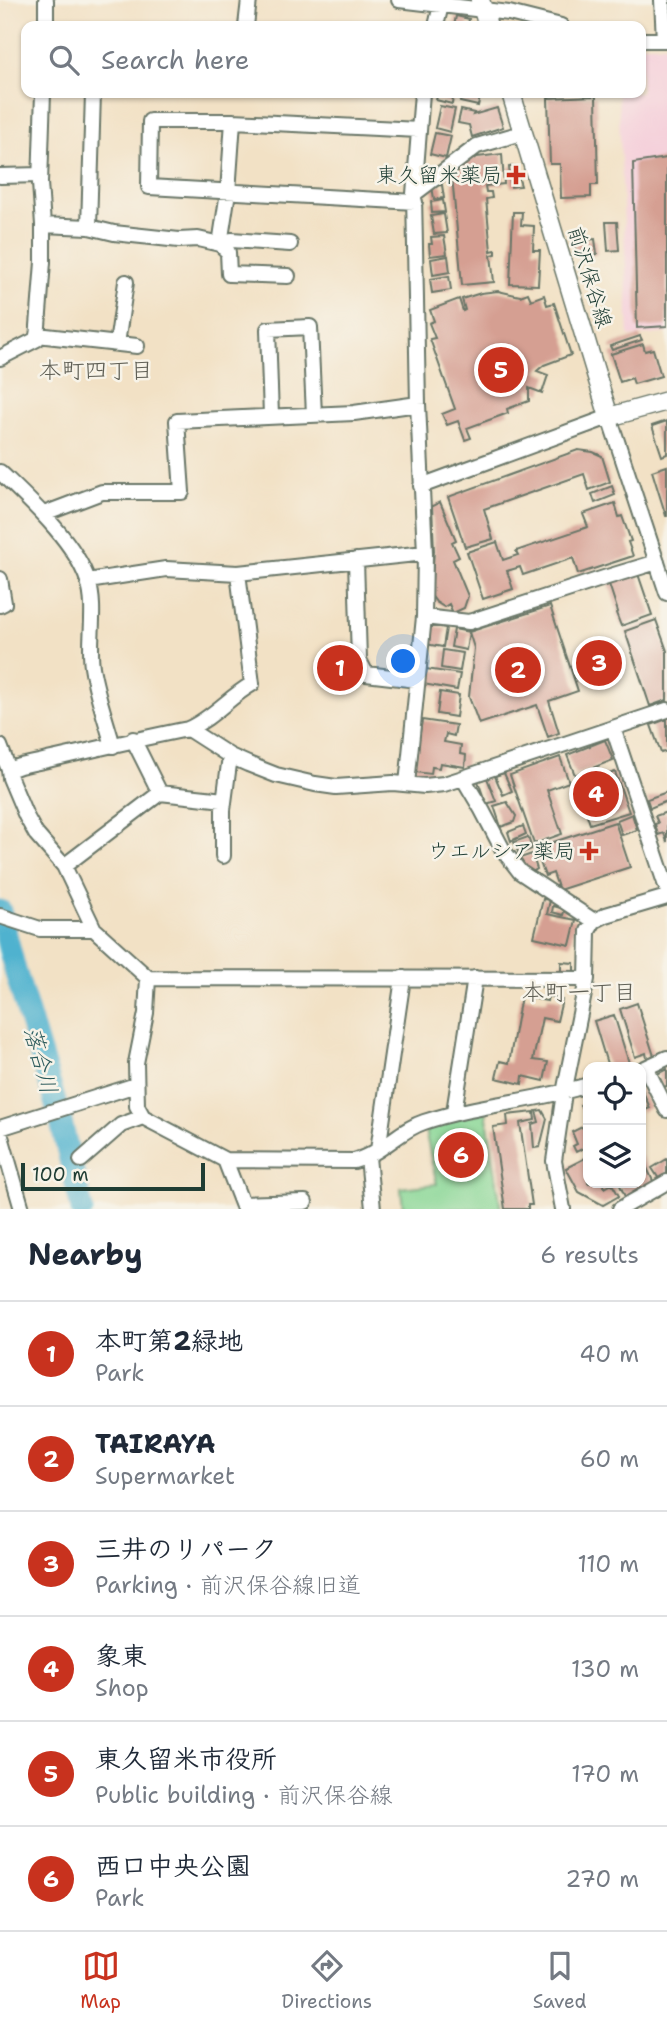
<!DOCTYPE html>
<html lang="en">
<head>
<meta charset="utf-8">
<style>
  body { margin:0; font-family:"Shantell Sans","Klee One",sans-serif; background:#f6f6f7; color:#1f2937 }
  .controls { position:absolute; right:21px; bottom:21px; display:grid; overflow:hidden; border-radius:14px; box-shadow:0 2px 5px #0004 }
  .controls button { width:63px; height:63px; display:grid; place-items:center; padding:0; border:0; border-bottom:2px solid #e0e1e3; background:#fff; color:#1f2937; font:35px sans-serif }
  .scale { position:absolute; left:21px; bottom:18px; width:184px; box-sizing:border-box; padding-left:7px; border:4px solid #1f3d34; border-top:0; font-size:19px; line-height:24px; white-space:nowrap; color:#1f3d34; -webkit-text-stroke:5px #f7f3e8; paint-order:stroke }
  .you { position:absolute; left:404px; top:662px; width:24px; height:24px; margin:-18px; border:5px solid #fff; border-radius:50%; background:#1a73e8; box-shadow:0 0 0 10px #1a73e833 }
  .badge { display:grid; place-items:center; width:46px; height:46px; border-radius:50%; background:#c8321e; color:#fff; font-size:23px; font-weight:700 }
  .pin { position:absolute; translate:-50% -50%; border:4px solid #fff; box-shadow:0 2px 7px #0006 }
  .list { margin:0; padding:0; list-style:none }
  h2 { display:flex; justify-content:space-between; align-items:center; height:91px; margin:0; padding:0 28px; font-size:30px }
  h2 small { font-size:23px; font-weight:400; color:#747a83 }
  .list li { display:grid; grid-template-columns:46px 1fr auto; gap:21px; align-items:center; box-sizing:border-box; height:105px; padding:0 28px; border-top:2px solid #e0e1e3 }
  .list b { display:block; font-size:26px; white-space:nowrap }
  .list p { margin:0; font-size:23px; white-space:nowrap; color:#747a83 }
  .list em { font-size:23px; font-style:normal; color:#747a83 }
  .icon { flex:none; width:38px; height:38px; fill:none; stroke:currentColor; stroke-width:2; stroke-linecap:round; stroke-linejoin:round }
  .map { position:relative; flex:none; width:667px; height:1209px; overflow:hidden }
  .search { position:absolute; background:#fff; box-shadow:0 2px 5px #0004; left:21px; right:21px; top:21px; height:77px; display:flex; align-items:center; gap:18px; box-sizing:border-box; padding:0 24px; border-radius:14px; color:#747a83; font-size:26px }
  .sheet { height:721px; background:#fff }
  nav { display:flex; justify-content:space-around; align-items:center; box-sizing:border-box; height:98px; border-top:2px solid #e0e1e3; background:#fff; font-size:19px; color:#747a83 }
  nav a { display:grid; justify-items:center; gap:4px }
  nav .on { color:#c8321e }
  .map>svg:first-child { display:block }
  .built { fill:#f5cfda }
  .green { fill:#89d796; stroke:#548a65; stroke-width:2 }
  .lines { fill:none; stroke-linecap:round; stroke-linejoin:round }
  .river { stroke:#50b2cf; stroke-width:23 }
  .building { fill:#d59f92 }
  .minor-casing { stroke:#697667; stroke-width:18 }
  .major-casing { stroke:#697667; stroke-width:21 }
  .minor { stroke:#fff; stroke-width:14 }
  .major { stroke:#fff; stroke-width:18 }
  .poi-dot { fill:#c8321e; stroke:#f7f3e8; stroke-width:2.5 }
  .labels { text-anchor:middle; stroke-width:5; stroke-linejoin:round; paint-order:stroke }
  .poi-label { font-size:21px; fill:#1f3d34; stroke:#f7f3e8; text-anchor:end }
  .street-label { font-size:21px; fill:#1f3d34; stroke:#f7f3e8 }
  .neighbourhood-label { font-size:23px; fill:#5f5f55; stroke:#f7f3e8 }
  .water-label { font-size:23px; font-style:italic; fill:#2b5a5b; stroke:#f7f3e8 }
</style>
</head>
<body>
<div class="map">
<svg width="667" height="1209" viewBox="0 0 667 1209">
  <rect width="100%" height="100%" fill="#f7f3e8"/>
  <filter id="ink" filterUnits="userSpaceOnUse"><feTurbulence type="fractalNoise" baseFrequency=".0143" numOctaves="2"/><feDisplacementMap in="SourceGraphic" scale="14" xChannelSelector="R" yChannelSelector="G"/><feConvolveMatrix kernelMatrix="1 2 1 2 8 2 1 2 1" color-interpolation-filters="sRGB"/></filter>
  <filter id="wash" filterUnits="userSpaceOnUse"><feTurbulence type="fractalNoise" baseFrequency=".00686" numOctaves="4" result="noise"/><feDisplacementMap in="SourceGraphic" scale="28" xChannelSelector="R" yChannelSelector="G"/><feGaussianBlur stdDeviation="1.57" result="paint"/><feColorMatrix in="noise" values="0 0 0 0 0 0 0 0 0 0 0 0 0 0 0 0 0 1.4 0 .05"/><feComposite in="paint" operator="in"/></filter>
  <g filter="url(#wash)">
    <rect width="100%" height="100%" fill="#f2e1c5"/>
    <path class="built" d="M641,45H667V333L629,337L618,93H641Z"/>
    <path class="green" d="M323,662L353,663L362,675L363,681L325,680Z
      M486,1111L501,1209H403L401,1188L437,1184L424,1126Z"/>
    <g class="lines">
      <path class="river" d="M0,911L15,970L60,1118L82,1209"/>
    </g>
    <g id="blocks">
      <path class="building" d="M456,16L469,19L468,26H454Z
        M438,93H454L452,104L436,100Z
        M462,93H481L478,106L460,102Z
        M596,96L598,185H591V197L561,198L560,164H550L548,98Z
        M440,106L455,109L450,132L435,128Z
        M497,108L503,127L472,137L469,125L458,123L461,110L474,113L473,115Z
        M435,133L451,136L446,158L430,154Z
        M502,154L504,184L485,186L486,192H491L492,198L486,199L491,251L496,250V254L491,255L494,282L462,285L452,176L469,158Z
        M667,158V326L637,328L633,163Z
        M515,166L521,186L511,187L509,167Z
        M442,185L444,198L434,199L432,186Z
        M443,200L445,212L432,213L431,202Z
        M513,212H522L521,225L534,226L533,250H540L538,285L510,284Z
        M444,214L447,233L434,234L431,216Z
        M606,222H617L619,250L608,251Z
        M586,235L587,240L595,239L597,254L576,256L574,241H579V236Z
        M444,236L447,254L430,256L429,244H432L431,237Z
        M448,256L450,272L433,275L431,259Z
        M449,276L451,290L432,293L430,279Z
        M498,291L520,296L528,293L531,300L544,295L547,305L554,303L571,355L544,365L537,371L548,375L542,393L529,388V401L507,409L508,413L467,428L471,438L465,440L458,421L447,425L442,414L455,409L430,339L435,338L429,323L434,321L430,310L459,299L463,311L465,310L462,299L481,293Z
        M640,336L642,340L612,350L610,346Z
        M643,344L645,351L653,349L661,376L634,384L632,378L620,382L611,354Z
        M667,421V454L662,456L652,426Z
        M578,450L593,452L602,456L610,482L589,490L584,474L484,509L493,539L465,547L448,497Z
        M667,466V516H666L652,471Z
        M612,486L615,495L595,503L592,494Z
        M440,502L456,540L452,542L459,557L453,560L468,596L464,608L453,613L449,604L444,607L436,602L431,595L434,551L432,506Z
        M615,503L619,517L622,516L631,541L628,542L633,556L578,574L573,558L523,575L520,567L507,571L513,589L483,599L467,552L497,542L503,560L518,555L516,551L588,527L583,514Z
        M637,571L652,615L621,626L616,613L618,612L608,581Z
        M550,606L578,691L549,701L559,733L548,737L537,705L479,724L469,697L474,648L469,632Z
        M656,620L667,651V700L650,706L625,631Z
        M428,625L446,628L443,647L425,644Z
        M454,629L469,632L466,650L451,647Z
        M443,650L463,653L460,671L441,668Z
        M426,669L460,674L457,690L423,684Z
        M440,692L459,695L456,717L437,714Z
        M667,719V751L661,753L651,725Z
        M422,720L456,725L454,736L446,734L444,742L461,745L460,754L466,755L465,767L440,763L439,768L432,767L431,774L414,772Z
        M605,740L613,760L575,775L567,755Z
        M560,757L569,782L547,790L562,834L534,844L510,775Z
        M615,772L629,812L590,824L577,785Z
        M504,773L512,791L503,795L495,776Z
        M487,778L496,801L486,804L478,781Z
        M667,792V801L650,808L647,799Z
        M507,802L516,816L514,822L501,827L494,806Z
        M667,812V842L664,833L658,835L655,824L658,823L655,816Z
        M632,814L637,830L622,835L617,820Z
        M615,822L630,867L559,890L553,873L545,876L535,848Z
        M523,826L526,834L511,841L508,832Z
        M528,837L532,849L519,854L514,842Z
        M532,854L537,869L532,872L524,867L520,858Z
        M543,899L550,900L547,914L576,920L570,945L534,937Z
        M553,906L565,909L563,915L552,912Z
        M561,962L574,963V972L561,971Z
        M521,996L547,1001L548,996L562,1000L557,1021L542,1018L533,1060L548,1062L544,1081L523,1076L522,1084L496,1078L500,1061L509,1063Z
        M637,1003L654,1056L647,1058L646,1053L635,1057L620,1009Z
        M614,1015L629,1063L617,1067H608L594,1021Z
        M667,1069V1086L663,1087L657,1074Z
        M641,1087L650,1108L641,1112Z
        M588,1101V1122L580,1105Z
        M542,1110L547,1119L540,1147L534,1148L532,1124L539,1122L536,1111Z
        M534,1112L535,1120L520,1123L532,1205H528V1209H505L493,1127L508,1125L507,1115Z
        M588,1124V1146L576,1152L573,1146L577,1144L572,1132Z
        M641,1155L654,1183L626,1199L619,1183H641Z
        M587,1157L588,1183H602L605,1188L612,1184L619,1196L603,1205L579,1192L566,1168Z
        M667,1159V1174L659,1179L652,1168Z"/>
    </g>
  </g>
  <g filter="url(#ink)">
    <use href="#blocks" fill-opacity="0" stroke="#697667" stroke-width="2"/>
    <g class="lines">
      <defs>
        <path id="minor" d="M399,0L509,13L561,26
          M662,0L664,40
          M46,26V0
          M246,26L249,0
          M436,26L441,5
          M641,40H667
          M43,93L40,183L43,225L89,227L114,233L179,240L198,239L220,244L228,192L233,121
          M0,176L40,175
          M414,194L477,146L522,133
          M415,202L149,187L150,121H233L419,130
          M89,227L93,93
          M288,276L229,274L228,252L220,244L232,240L290,244
          M37,335L137,346
          M117,344L126,282
          M0,358L37,339L43,262V225
          M271,416L268,329L310,327L314,415
          M0,472C30,501 74,540 88,581C97,609 88,639 92,667C96,693 106,720 113,746
          M421,486L609,417L667,593
          M44,514L102,492H182L177,421L354,413L418,404
          M356,560L359,660L366,674L417,680
          M0,579L4,603L0,605
          M88,581L166,569L238,573L425,553
          M424,617L469,622L604,578L657,562
          M613,728L667,889
          M188,729C213,718 229,697 252,684L238,573
          M133,739L160,793
          M0,746L9,770
          M463,778L482,810L503,850L520,872L594,921
          M407,784L424,617L425,553L418,404L414,194L422,93
          M223,856V810L230,756
          M64,866L160,793L224,800
          M0,916L40,929H94
          M148,978L146,1013L136,1063L137,1106L143,1117L225,1160L354,1161C381,1154 399,1130 424,1122C478,1104 534,1102 588,1085
          M587,979L148,978L94,929L64,866L36,834L26,816L10,778L9,770L20,766C76,754 132,740 188,729L230,756L248,764L276,775L315,784L336,787L393,783L425,786L444,784L463,778L667,710
          M646,1068L667,1110
          M641,1070L667,1058
          M454,1112L475,978
          M0,1128L136,1085
          M0,1133L22,1209
          M378,1150L403,978
          M368,1157L373,1209
          M81,1160L121,1125L143,1117
          M225,1160L244,1209
          M242,1204L305,1202
          M563,1209L554,1161L564,1093L587,979L588,931L594,921L606,915L667,897
          M620,1209L667,1182"/>
        <path id="major" d="M480,0L488,26
          M511,93L609,417L667,401"/>
      </defs>
      <use href="#minor" class="minor-casing"/>
      <use href="#major" class="major-casing"/>
      <use href="#minor" class="minor"/>
      <use href="#major" class="major"/>
    </g>
  </g>
  <g class="poi-dot">
    <path d="M512.5 164.5h7v7h7v7h-7v7h-7v-7h-7v-7h7z"/>
    <path d="M585.5 840.5h7v7h7v7h-7v7h-7v-7h-7v-7h7z"/>
  </g>
  <g class="labels">
    <g class="poi-label">
      <text x="502" y="182">東久留米薬局</text>
      <text x="575" y="858">ウエルシア薬局</text>
    </g>
    <g class="street-label">
      <text transform="translate(590 277) rotate(73)" y="7">前沢保谷線</text>
    </g>
    <g class="neighbourhood-label">
      <text x="96" y="378">本町四丁目</text>
      <text x="579" y="1000">本町一丁目</text>
    </g>
    <g class="water-label">
      <text transform="translate(41 1060) rotate(75)" y="8">落合川</text>
    </g>
  </g>
</svg>
<div class="controls">
<button><svg class="icon" aria-label="locate" viewBox="0 0 24 24"><circle cx="12" cy="12" r="6"/><path d="M12 2v4M12 18v4M2 12h4M18 12h4"/></svg></button>
<button><svg class="icon" aria-label="layers" viewBox="0 0 24 24"><path d="M12 4l9 5-9 5-9-5zM3 14l9 5 9-5"/></svg></button>
</div>
<div class="scale">100 m</div>
<div class="you"></div>
<div class="pin badge" style="left:340px;top:668px">1</div>
<div class="pin badge" style="left:518px;top:670px">2</div>
<div class="pin badge" style="left:599px;top:663px">3</div>
<div class="pin badge" style="left:596px;top:794px">4</div>
<div class="pin badge" style="left:501px;top:370px">5</div>
<div class="pin badge" style="left:461px;top:1155px">6</div>
<div class="search"><svg class="icon" aria-label="search" viewBox="0 0 24 24"><circle cx="10" cy="10" r="6"/><path d="M15 15l6 6"/></svg>Search here</div>
</div>
<section class="sheet">
<h2>Nearby<small>6 results</small></h2>
<ul class="list">
<li><span class="badge">1</span><div><b>本町第2緑地</b><p>Park</p></div><em>40 m</em></li>
<li><span class="badge">2</span><div><b>TAIRAYA</b><p>Supermarket</p></div><em>60 m</em></li>
<li><span class="badge">3</span><div><b>三井のリパーク</b><p>Parking · 前沢保谷線旧道</p></div><em>110 m</em></li>
<li><span class="badge">4</span><div><b>象東</b><p>Shop</p></div><em>130 m</em></li>
<li><span class="badge">5</span><div><b>東久留米市役所</b><p>Public building · 前沢保谷線</p></div><em>170 m</em></li>
<li><span class="badge">6</span><div><b>西口中央公園</b><p>Park</p></div><em>270 m</em></li>
</ul>
</section>
<nav>
<a class="on"><svg class="icon" aria-label="map" viewBox="0 0 24 24"><path d="M3 6l6-2 6 2 6-2v14l-6 2-6-2-6 2zM9 4v14M15 6v14"/></svg>Map</a>
<a><svg class="icon" aria-label="directions" viewBox="0 0 24 24"><path d="M12 3l9 9-9 9-9-9zM9 14v-3h6M13 9l2 2-2 2"/></svg>Directions</a>
<a><svg class="icon" aria-label="saved" viewBox="0 0 24 24"><path d="M7 4h10v16l-5-4-5 4z"/></svg>Saved</a>
</nav>
</body>
</html>
